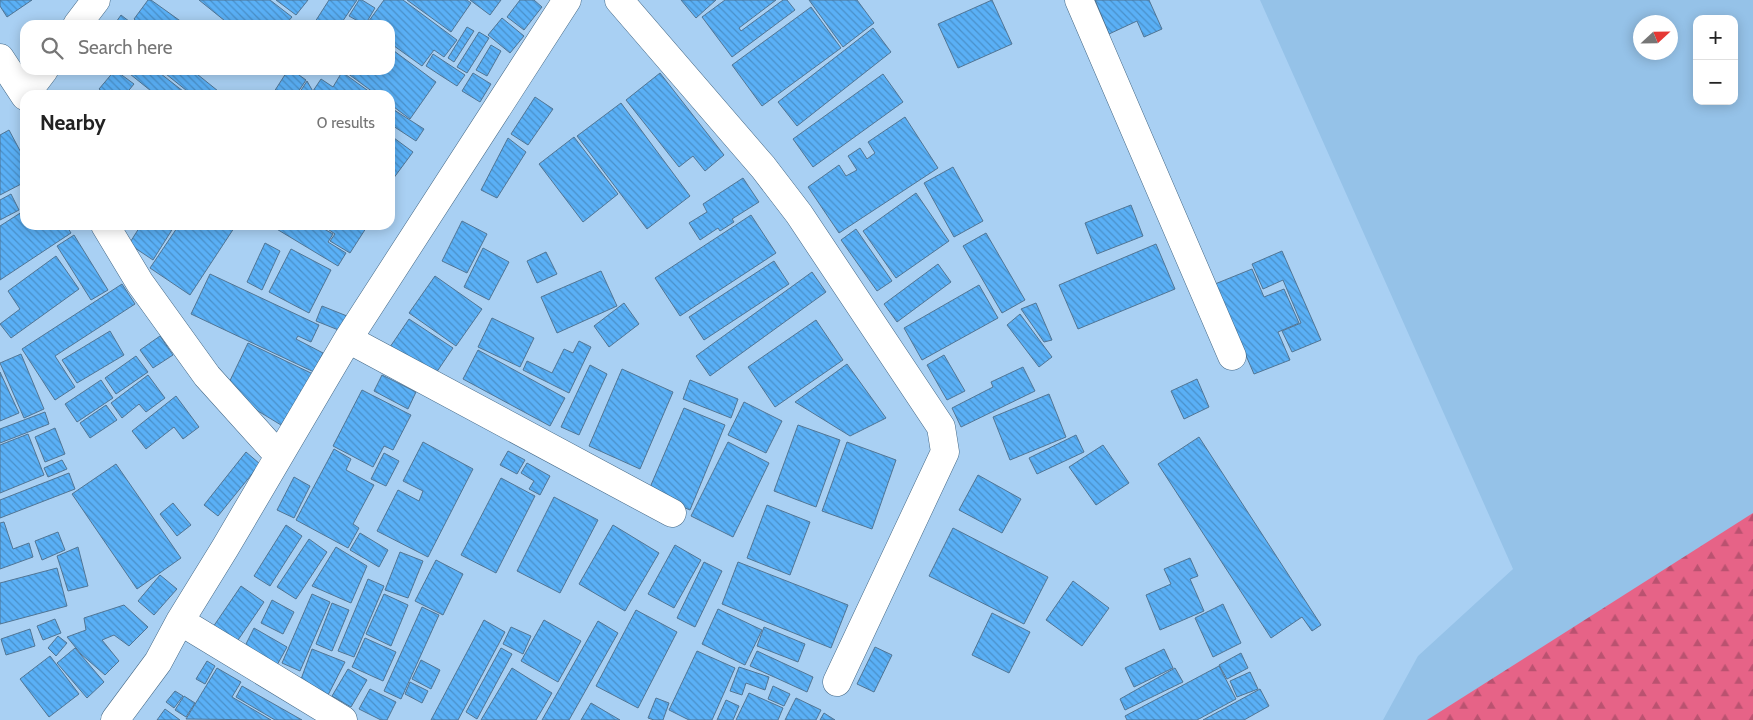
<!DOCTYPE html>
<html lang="en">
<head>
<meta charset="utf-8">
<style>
  body { margin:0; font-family:Cabin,sans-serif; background:#f6f6f6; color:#222 }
  .controls { position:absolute; right:15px; top:15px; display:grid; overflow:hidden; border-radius:10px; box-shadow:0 2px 12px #0003 }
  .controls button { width:45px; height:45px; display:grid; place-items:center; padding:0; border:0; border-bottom:1px solid #e0e0e0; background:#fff; color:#222; font:25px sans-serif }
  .compass { position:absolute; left:1633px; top:15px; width:45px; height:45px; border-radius:50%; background:#fff; box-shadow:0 2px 12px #0003; rotate:68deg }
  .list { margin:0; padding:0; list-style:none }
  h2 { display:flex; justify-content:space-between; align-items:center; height:65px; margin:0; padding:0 20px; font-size:21px }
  h2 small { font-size:16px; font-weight:400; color:#767676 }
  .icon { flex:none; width:28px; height:28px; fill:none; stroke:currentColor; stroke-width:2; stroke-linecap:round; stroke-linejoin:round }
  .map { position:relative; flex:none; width:1753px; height:720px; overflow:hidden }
  .search { position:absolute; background:#fff; box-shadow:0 2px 12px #0003; left:20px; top:20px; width:375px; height:55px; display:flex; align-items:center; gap:12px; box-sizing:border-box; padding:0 18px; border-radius:15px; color:#767676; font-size:19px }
  .panel { position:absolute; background:#fff; box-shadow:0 2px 12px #0003; left:20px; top:90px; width:375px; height:140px; border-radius:15px }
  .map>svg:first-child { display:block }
  .built { fill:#95c2e8; fill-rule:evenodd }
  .forest { fill:url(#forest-firs) }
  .building { fill:url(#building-back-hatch); stroke:#517594 }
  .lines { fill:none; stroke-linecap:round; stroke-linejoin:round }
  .minor-casing { stroke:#436785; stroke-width:29 }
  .minor { stroke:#fff; stroke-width:28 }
</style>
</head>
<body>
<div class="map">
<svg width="1753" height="720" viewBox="0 0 1753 720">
  <defs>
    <pattern id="forest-firs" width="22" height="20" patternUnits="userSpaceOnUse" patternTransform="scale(1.25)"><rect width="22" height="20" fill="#e66387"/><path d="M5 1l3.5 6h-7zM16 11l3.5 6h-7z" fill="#ba5270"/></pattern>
    <pattern id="building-back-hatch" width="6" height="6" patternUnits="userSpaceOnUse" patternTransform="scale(1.25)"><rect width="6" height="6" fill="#5ab0f6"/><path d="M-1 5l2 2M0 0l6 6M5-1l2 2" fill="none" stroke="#4a90c9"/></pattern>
  </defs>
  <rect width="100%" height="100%" fill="#a9d0f3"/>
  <path class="built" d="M1260,0H1753V720H1383L1418,656L1513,569ZM1697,19H1734V101H1697ZM1640,22H1670V52H1640Z"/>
  <path class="forest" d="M1753,513V720H1427Z"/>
  <path class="building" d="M0,0H32L7,17L0,6Z
    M148,0H151L186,25H141L134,19Z
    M199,0H270L292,17L285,25H230Z
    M276,0H308L296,15Z
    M329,0H357L340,25H313Z
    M359,0H362L375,8L365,25L349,16Z
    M384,0H403L457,40L444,57L434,50L422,66L390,43V25H366Z
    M407,0H467L471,3L451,32Z
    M470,0H501L490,15Z
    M520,0H534L542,7L524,30L507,17Z
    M681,0H716L696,18Z
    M725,0H776L739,28L741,31L783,0H787L795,10L732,57L702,17Z
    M809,0H857L874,23L843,47Z
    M992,0L1012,44L958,68L938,24Z
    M1095,0H1149L1162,29L1144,37L1137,21L1109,34Z
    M811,7L841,48L762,106L732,65Z
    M121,15L134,25H114Z
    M502,18L524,36L510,53L488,35Z
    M467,27L474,31L454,62L448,58Z
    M873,28L891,52L797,126L778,102Z
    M479,32L489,38L467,73L457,67Z
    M491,45L501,51L487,76L476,70Z
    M390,48L436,82L410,119L390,104V95H377L343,70H390Z
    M433,54L465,75L457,86L426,66Z
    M115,70L134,84L125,95H107L99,89Z
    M125,70H156L188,95H156Z
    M161,70H192L223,95H192Z
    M288,70H292L306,80L296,95H272Z
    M342,72L374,95H318L313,91L321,79L333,87Z
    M473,73L491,84L480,102L462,91Z
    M660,73L724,155L705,171L693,156L679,167L626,100Z
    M883,74L903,102L813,167L793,139Z
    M307,81L315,95H298Z
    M535,97L553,109L528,145L511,134Z
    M621,103L690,196L647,229L577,136Z
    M391,108L424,129L416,141L390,124Z
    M905,117L938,168L839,233L808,187L839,165L846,176L857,170L848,156L860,148L867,159L875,153L868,142Z
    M9,130L25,160V182L0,195V135Z
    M574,137L618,194L583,222L539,164Z
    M394,138L413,152L390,183V143Z
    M508,138L526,152L497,198L481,190Z
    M953,167L983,221L954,237L924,183Z
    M743,178L759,202L732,219L734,222L720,231L718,228L700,240L689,223L707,212L703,204Z
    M916,193L949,241L896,278L863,231Z
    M11,194L19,210L0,220V200Z
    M1131,205L1143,236L1097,254L1085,223Z
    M25,210V225H66L71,233L0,280V226Z
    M751,215L776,253L680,316L655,278Z
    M462,221L487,234L467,273L442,261Z
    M141,225H175L153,260L129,244Z
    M179,225H236L190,295L150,268Z
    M270,225H317L333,234L328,242L346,253L338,266Z
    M322,225H368L350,253L330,241L335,234Z
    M856,229L892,281L877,291L841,240Z
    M986,233L1025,300L1002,313L963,246Z
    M74,235L108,290L91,300L57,246Z
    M265,243L280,251L262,290L247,282Z
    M1156,244L1175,289L1078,329L1059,285Z
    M483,248L509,262L489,300L464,287Z
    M291,249L331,270L309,313L269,292Z
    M1282,251L1321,340L1292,352L1282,331L1301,323L1283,280L1263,289L1252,264Z
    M546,252L557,274L537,283L527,261Z
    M56,256L79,289L11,338L0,324L20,309L8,291Z
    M774,261L789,284L704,340L689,317Z
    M938,264L951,282L897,322L884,304Z
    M1252,269L1264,297L1284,289L1299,323L1278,332L1290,360L1254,374L1215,284Z
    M601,271L617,306L557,333L541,297Z
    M812,272L826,292L710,376L696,356Z
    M210,274L319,325L311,342L298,336L296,339L323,353L314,372L191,314Z
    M435,276L482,309L456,346L409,313Z
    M122,284L135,304L55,356L75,387L55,400L22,349Z
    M979,285L998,318L922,360L904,328Z
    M624,303L639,324L609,347L594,326Z
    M1036,303L1052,340L1044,342L1021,309Z
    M322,306L347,316L341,331L316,321Z
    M1020,314L1052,357L1039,367L1007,325Z
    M492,318L534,338L520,367L478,347Z
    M409,319L453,348L434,376L390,347Z
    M816,320L843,360L775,407L748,367Z
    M110,331L124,355L77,383L62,360Z
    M160,336L173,355L153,368L140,350Z
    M579,341L591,347L569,393L523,370L527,361L552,373L564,349L573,353Z
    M248,343L313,374L281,425L225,391Z
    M478,350L565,398L550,426L463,379Z
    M21,354L44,409L24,418L0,363Z
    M944,355L965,391L947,400L927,365Z
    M136,356L148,372L116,394L105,378Z
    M847,364L886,418L850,436L795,402Z
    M590,365L607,374L579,435L561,427Z
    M1023,367L1035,391L961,427L952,408L993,387L991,382Z
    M622,369L673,392L640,469L589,446Z
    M0,372L19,413L0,421Z
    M148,375L165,398L146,412L139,404L122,418L111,403Z
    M382,375L416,392L408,409L374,391Z
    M1197,379L1209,407L1184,419L1171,391Z
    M101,380L113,398L77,422L65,404Z
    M690,380L738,399L731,418L683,399Z
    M362,390L411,415L393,450L384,446L373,467L333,446Z
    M1049,394L1066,437L1010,460L993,417Z
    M176,396L199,427L183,439L174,427L146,449L132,431Z
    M744,402L782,421L766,453L728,435Z
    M106,405L117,420L90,438L80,423Z
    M684,408L725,425L690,510L648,492Z
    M45,412L49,424L0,443V429Z
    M798,425L840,440L816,507L774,491Z
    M55,428L65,454L45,462L35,437Z
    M28,434L44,475L0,493V445Z
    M1076,435L1084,452L1037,474L1029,458Z
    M1199,437L1321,625L1312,631L1302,617L1271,638L1158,464Z
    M423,442L473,469L428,557L377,531L398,490L419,501L423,491L403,481Z
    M728,442L769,463L733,537L691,516Z
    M847,442L896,460L872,529L822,511Z
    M1103,445L1129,483L1096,505L1069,467Z
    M334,449L351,459L346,470L374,485L353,524L359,528L348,548L296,520Z
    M508,451L525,460L517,474L500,465Z
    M246,452L260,464L218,516L204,505Z
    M384,453L399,461L386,486L371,479Z
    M62,460L67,469L48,477L44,468Z
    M527,463L550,476L540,495L529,489L534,481L521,473Z
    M116,464L181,558L137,589L72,494Z
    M69,473L75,489L0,518V500Z
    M978,475L1021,499L1002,533L959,510Z
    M294,477L310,486L294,518L277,510Z
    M501,478L535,496L496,573L461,555Z
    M554,497L598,520L560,593L517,571Z
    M173,503L191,525L177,536L160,514Z
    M767,505L810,522L790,575L747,558Z
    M4,522L13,549L29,543L33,557L0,569V523Z
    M286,525L302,536L270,586L254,576Z
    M613,525L659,553L625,611L579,584Z
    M953,528L1048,577L1024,624L929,576Z
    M58,532L65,550L42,560L35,541Z
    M360,533L388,550L379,567L350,550Z
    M309,539L327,552L296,599L277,587Z
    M675,545L701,560L674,608L648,594Z
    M78,547L88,586L68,591L57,556Z
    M336,547L367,566L351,603L312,586Z
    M400,552L423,561L408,598L385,590Z
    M1190,558L1198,576L1190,579L1204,611L1160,630L1146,595L1171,584L1164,569Z
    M436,560L463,574L443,615L415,601Z
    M704,562L722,571L695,627L677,618Z
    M738,562L848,605L831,648L722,604Z
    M57,568L67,606L0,624V583Z
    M160,575L177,589L154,615L138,601Z
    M368,579L384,586L354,657L338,651Z
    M1073,581L1109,608L1082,646L1046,620Z
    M241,586L264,602L236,643L213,627Z
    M312,594L330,602L300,671L282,663Z
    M384,594L408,605L391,646L366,634Z
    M272,600L294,612L283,634L261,623Z
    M332,603L349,610L332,651L316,644Z
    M1223,604L1241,643L1213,657L1195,618Z
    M124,605L148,627L129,646L114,635L102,640L119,661L105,675L81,654L67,637L86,630L84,618Z
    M422,607L439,615L401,699L384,691Z
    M718,609L762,630L745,665L702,644Z
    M636,610L677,632L638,708L596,686Z
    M992,613L1030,632L1009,673L972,655Z
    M55,619L61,633L43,640L37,626Z
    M484,620L505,632L458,720H431Z
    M544,620L581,641L558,682L521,661Z
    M598,621L618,633L569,720H542Z
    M511,627L531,636L523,654L503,644Z
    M764,627L805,644L798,662L757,646Z
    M254,628L287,647L276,667L244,648Z
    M30,629L35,646L6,655L1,639Z
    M58,636L67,643L56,656L48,648Z
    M365,638L396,652L383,681L352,667Z
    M875,647L892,655L874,692L857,684Z
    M75,648L104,682L87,698L57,663Z
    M501,648L512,654L477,719L466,712Z
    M312,649L345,662L327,697L300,682Z
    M1164,649L1173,668L1134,687L1125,668Z
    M697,651L735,668L712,720H689L669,710Z
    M757,651L813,677L807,692L750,666Z
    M1241,653L1248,668L1227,679L1219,665Z
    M50,656L79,694L49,717L20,679Z
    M421,660L440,670L431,689L412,679Z
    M207,661L215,666L205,684L196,679Z
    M1219,666L1236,699L1197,720H1127L1125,716Z
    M739,667L769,677L765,690L746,683L742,695L730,691Z
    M217,668L241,682L232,697L271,720L186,719Z
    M512,668L552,693L536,720H481Z
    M1175,668L1183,682L1125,710L1120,699Z
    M348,669L367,680L351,707L332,696Z
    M1250,672L1258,689L1237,697L1230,681Z
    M410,682L428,691L422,703L405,694Z
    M242,686L302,720H275L236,697Z
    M773,686L790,694L784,706L768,699Z
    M370,689L396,702L387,720H381L359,709Z
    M1260,689L1269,706L1244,720H1203Z
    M175,691L183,696L174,708L166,702Z
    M749,693L783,708L778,720H736Z
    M184,696L195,703L186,717L175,710Z
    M656,698L669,703L663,720H654L648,718Z
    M796,698L821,710L816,720H785Z
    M726,700L739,706L733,720H717Z
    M591,703L620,720H581Z
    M165,709L180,720H157Z
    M824,713L835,720H820Z"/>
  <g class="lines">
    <defs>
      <path id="minor" d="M619,0L763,167L799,214L941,427L945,452L837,682
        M1079,0L1232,356
        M77,25L96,0
        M0,58L25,96
        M25,95L44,70
        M105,225L140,283L207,376L279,456
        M348,339L672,513
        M180,621L343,720
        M115,720L158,662L180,621L225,548L348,339L567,0"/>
    </defs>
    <use href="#minor" class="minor-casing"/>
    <use href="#minor" class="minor"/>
  </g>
</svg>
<div class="controls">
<button>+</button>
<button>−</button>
</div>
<svg class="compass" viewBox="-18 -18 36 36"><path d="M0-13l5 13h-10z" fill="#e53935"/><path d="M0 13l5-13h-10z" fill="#767676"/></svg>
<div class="search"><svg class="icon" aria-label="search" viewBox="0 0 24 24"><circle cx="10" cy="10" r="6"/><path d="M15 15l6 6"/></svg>Search here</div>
<section class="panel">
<h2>Nearby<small>0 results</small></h2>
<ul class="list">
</ul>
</section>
</div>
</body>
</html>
